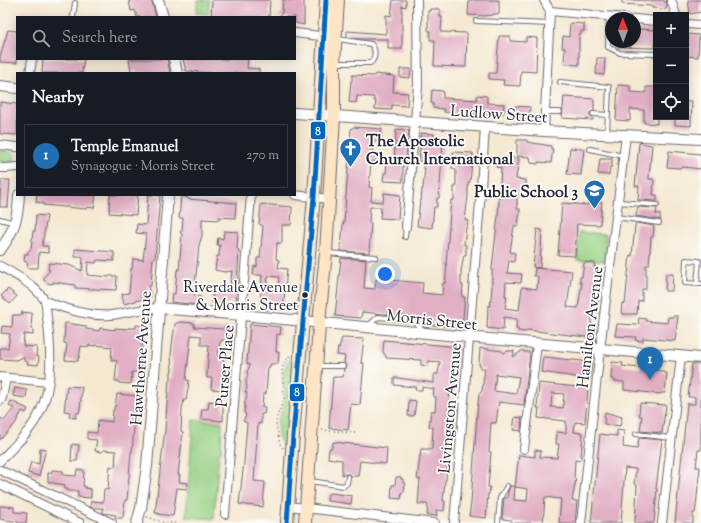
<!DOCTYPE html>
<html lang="en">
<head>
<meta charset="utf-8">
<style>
  body { margin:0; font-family:"Sorts Mill Goudy",serif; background:#20242c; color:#f1f3f6 }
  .controls { position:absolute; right:12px; top:12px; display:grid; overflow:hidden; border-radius:0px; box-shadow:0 2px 10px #0003 }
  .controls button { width:36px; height:36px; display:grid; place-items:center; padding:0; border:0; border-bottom:1px solid #363941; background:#171b24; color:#f1f3f6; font:20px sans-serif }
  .compass { position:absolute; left:605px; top:12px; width:36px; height:36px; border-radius:50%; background:#171b24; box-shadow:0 2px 10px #0003; rotate:359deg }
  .you { position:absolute; left:385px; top:274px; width:14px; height:14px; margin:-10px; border:3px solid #fff; border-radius:50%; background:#1a73e8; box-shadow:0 0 0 6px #1a73e833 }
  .badge { display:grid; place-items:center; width:26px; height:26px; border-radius:50%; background:#1f6fb2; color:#fff; font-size:13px; font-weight:700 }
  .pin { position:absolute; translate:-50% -33px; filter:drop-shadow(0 1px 2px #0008) }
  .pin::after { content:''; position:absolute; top:21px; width:14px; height:12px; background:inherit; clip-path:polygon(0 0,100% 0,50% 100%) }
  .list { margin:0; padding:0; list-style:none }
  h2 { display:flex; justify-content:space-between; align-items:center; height:52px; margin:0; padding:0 16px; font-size:17px }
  h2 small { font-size:13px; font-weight:400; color:#9ea1a6 }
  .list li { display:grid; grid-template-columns:26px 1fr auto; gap:12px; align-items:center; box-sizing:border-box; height:64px; margin:0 8px 8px; padding:0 8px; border:1px solid #363941; border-radius:0px }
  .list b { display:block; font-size:15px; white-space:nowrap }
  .list p { margin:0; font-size:13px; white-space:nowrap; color:#9ea1a6 }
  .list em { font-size:13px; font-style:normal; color:#9ea1a6 }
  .icon { flex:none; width:22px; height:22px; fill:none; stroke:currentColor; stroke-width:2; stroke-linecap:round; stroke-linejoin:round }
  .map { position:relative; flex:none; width:701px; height:523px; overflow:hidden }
  .search { position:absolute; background:#171b24; box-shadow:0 2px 10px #0003; left:16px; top:16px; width:280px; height:44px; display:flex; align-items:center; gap:10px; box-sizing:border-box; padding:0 14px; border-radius:0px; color:#9ea1a6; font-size:15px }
  .panel { position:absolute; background:#171b24; box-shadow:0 2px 10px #0003; left:16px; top:72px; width:280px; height:124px; border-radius:0px }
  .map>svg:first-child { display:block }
  .green { fill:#96d083; stroke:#5c795f }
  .building { fill:#e1aec4; fill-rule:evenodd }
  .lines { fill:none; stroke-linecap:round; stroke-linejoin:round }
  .service-casing { stroke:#6c6770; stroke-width:6 }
  .minor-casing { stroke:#6c6770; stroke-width:10 }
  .tertiary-casing { stroke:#6c6770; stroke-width:12 }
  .secondary-casing { stroke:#6c6770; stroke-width:14 }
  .path { stroke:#6c6770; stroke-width:1.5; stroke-dasharray:1 3; stroke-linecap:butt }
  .service { stroke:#fff; stroke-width:4 }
  .minor { stroke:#fff; stroke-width:8 }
  .tertiary { stroke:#fff; stroke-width:10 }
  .secondary { stroke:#fde5c5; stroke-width:12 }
  .bus-1-casing { stroke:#fdfcf7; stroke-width:8 }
  .bus-1 { stroke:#0065bd; stroke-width:5 }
  .bus-dot { fill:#22223b; stroke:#fdfcf7; stroke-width:1.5 }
  .labels { text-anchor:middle; stroke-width:3.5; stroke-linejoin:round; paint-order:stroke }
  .bus-label { font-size:15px; fill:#22223b; stroke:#fdfcf7; text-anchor:end }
  .street-label { font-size:16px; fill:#22223b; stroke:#fdfcf7 }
  .poi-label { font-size:16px; font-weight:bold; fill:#22223b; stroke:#fdfcf7; text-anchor:start }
  .line-badge { stroke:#fdfcf7; stroke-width:1.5 }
  .badge-label { font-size:11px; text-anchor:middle; font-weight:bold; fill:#fff }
</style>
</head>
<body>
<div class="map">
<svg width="701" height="523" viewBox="0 0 701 523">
  <rect width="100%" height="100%" fill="#fdfcf7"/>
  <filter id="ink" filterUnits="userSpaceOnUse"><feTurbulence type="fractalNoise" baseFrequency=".025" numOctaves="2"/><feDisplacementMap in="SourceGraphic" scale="8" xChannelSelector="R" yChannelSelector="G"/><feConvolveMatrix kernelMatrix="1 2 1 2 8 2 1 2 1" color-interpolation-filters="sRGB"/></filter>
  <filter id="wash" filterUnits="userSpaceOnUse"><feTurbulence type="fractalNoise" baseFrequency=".012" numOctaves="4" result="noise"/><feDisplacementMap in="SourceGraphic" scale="16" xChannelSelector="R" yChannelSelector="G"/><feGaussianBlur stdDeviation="0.9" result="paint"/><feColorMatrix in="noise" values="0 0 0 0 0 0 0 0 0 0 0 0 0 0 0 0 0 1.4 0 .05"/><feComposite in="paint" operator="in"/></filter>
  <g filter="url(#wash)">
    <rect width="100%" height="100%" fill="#f4e8d1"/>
    <path class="green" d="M198,0H210L208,14L196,13Z
      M0,150L12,152L15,157L13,162H0Z
      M579,232L606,234L605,261L577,260Z
      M295,351L286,449C277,442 275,425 280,415C282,410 285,406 285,400C286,390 280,376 285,367C288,361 292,356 295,351Z
      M193,420L222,422L221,452H219L214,519L186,517Z"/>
    <g id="blocks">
      <path class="building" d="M133,0H151L156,17H137L135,10L131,11L129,1Z
        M212,0H270L269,17H211Z
        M283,0H304V25L295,23V17H278L282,13Z
        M393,0H406V7L402,6V49H388V39H359L347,37V31L386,34V15L391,16Z
        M469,0H499V14H493V15L484,16L468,15Z
        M622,0H664V2H666L667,4L666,9L652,8V6L622,4Z
        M688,0H701V12L690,14Z
        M430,9H440V17H442L441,32L467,33L466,67L434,66L435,40H430V31L428,30V11H430Z
        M570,23L584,24V31H581V34H579V65L564,64L565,48H562L563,36L569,37Z
        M635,29L656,30L655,48L617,47V42H635Z
        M8,30L17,31V63L0,62V57Z
        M686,34L699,35L698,57L686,56Z
        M499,36H510V41L526,42V37L537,38L536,72L521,71L520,86L503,85L504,80H502L489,79V73H496Z
        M597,58H605L604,75L596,74Z
        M43,59H84L82,73H42Z
        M134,59H167L170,73H138L137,71H131L129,60Z
        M183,59H248L247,68L259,69V73H213L186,71Z
        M400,69H411L410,78L400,77Z
        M375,74L394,76L393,92L408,93L407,106L392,105V110L375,109L376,101H374V97L357,96L356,103L349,102L351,81H352V75L374,76Z
        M618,85L630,86V92L646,93V87H656L657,124L644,123V110L630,109V121L616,120Z
        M432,90L443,91V98L477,100V95L487,96V103L504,104L503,114L473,113L472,114L444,112V109L433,108V103H431Z
        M564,97L594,99V111L590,113V116L593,118V120L562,118Z
        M686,101H692L691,126L675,125V117H686Z
        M0,102L17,104V135L0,134Z
        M515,106L530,107L529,119H515Z
        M354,127L382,129L380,142L373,141L372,153L381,154L380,162L371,161L369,187L372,188L371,201L383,202L384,193L400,195L398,219L380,218L381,207H370L369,223H371L369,253L341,251V249L343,223H344L351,129Z
        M401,129L408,130L409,132L405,162H403V182L383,181L384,173H386L387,162L394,163L396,130Z
        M421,133L434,134L433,141L443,142L439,198H437V207H434L432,228L417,226L420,201H421L422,189H423L425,168H423L424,161H419Z
        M517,140H527V142L551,146V149H553L551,163L538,162V164L531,163L530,157L517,156Z
        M639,143L652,145L649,177V179H653L654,181L653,195H657V201L638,200L639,186H635Z
        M570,148L584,149L581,175L567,174Z
        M669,151L701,154V169L684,167L679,168L667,167Z
        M453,152L473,153L470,182L468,183V196L465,220H468L467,227H466L464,245H466V255H464L461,271V285H463L462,297H465L462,328L432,325L433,319L416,318L413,317L362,312L361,318L335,316L341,258L366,260L364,288L375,289L376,279L413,282L423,283L422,293L442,295L443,283H445L447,265H446L451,200H454V187H456V171L455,169H452Z
        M497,157L519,158L516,179L526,180V186H523L522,195H517V209H520L518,226H514L510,252L515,253L514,262L509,261L507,273L522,274L521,283L506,282L505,296H507L505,308L519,310L522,287L537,289L538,276H534L535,268L572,271L567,307L578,308L582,283H580V277H582L584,263H586V262L595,263L594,267L599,268L596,297L599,303L596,302L594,307H592L591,324L596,325L595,338L527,330L526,332L518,331V329H516L517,319L504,317L503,330L487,328L488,306H490L492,288V268L498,216L501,168L496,167Z
        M600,159H612V167H610L609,175L598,174Z
        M1,180H10L8,207H0Z
        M37,195H96L94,208L87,207L86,209L43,205V203L36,202Z
        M110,195H138L136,215L109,213Z
        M148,195H160L155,258H153L151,286H148L151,297L124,304L122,294L129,293L131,269H132L133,259L143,260L146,234L136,233L137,224L146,225Z
        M181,196L188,198V199L236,203L235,218L219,217V220L202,219V236L199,245L194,295L201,297V305L171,302L172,294H175L177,270H179L182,234L180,232L182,231L183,218H179Z
        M588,201L602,202L600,225L577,224L575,256L558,255L562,203L588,205Z
        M261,204L292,207L291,225H282V243H277L276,259L279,260L278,268L287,269L283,310L273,309L265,310L260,307L262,275H253L254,266L257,267V258H260L263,226L259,224ZM268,276L279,277L278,289L267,288Z
        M638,207L657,208L656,214H660V220L636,216Z
        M36,215L47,216L42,246H48V253L39,252L38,268H28L27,262L24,261L25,254H28V252L31,249L33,231H35Z
        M636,223L654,226L653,237H651L649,265H646V289H642V301H638L637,314H623L621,313L622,303L625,304L630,255L632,256L635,226Z
        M537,229L542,230L540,268L533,267Z
        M224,231L238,232L237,249L239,250L236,303L228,302V304L212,303L213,287L229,288L230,285L232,271L225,272L215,270L217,256H219L220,245H217L218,238L223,239Z
        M75,249L114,252V261L97,260L96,263L88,262L87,275L109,277V276H117L116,290L75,288V285L53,282V284L47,283L44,280V277L50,270H48L49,263L69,265L82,271L83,257H75Z
        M666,274H673L672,291H665Z
        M8,289L17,296L10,304L1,296Z
        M21,312L32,313L31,329L33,330V335L24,334L23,346L37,347L36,356L39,357L38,365L27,364L28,362L24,361V357L16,360L0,359V348H8L10,334L1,333L2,326L12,327L13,315H24Z
        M673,316H678L675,341L643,338V341L635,340L636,337L615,336L617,324L638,325L639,318L646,319V321L667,323L668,317H673Z
        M179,322L194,323V327L224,329V327L232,328L231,341L222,340L221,342H220L218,356H224L223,361H225L224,370L228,371L226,390L211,389L212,378H207V373L209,345H201V336L191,335L186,380H189L188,388L186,400H184L182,408L181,431L183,432L178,475H180L179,482L188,483L187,489L177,488L173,516L158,514V513H155L165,430L169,379H171V371H172L171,354L173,337L175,324Z
        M65,323L86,326V329L99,331L100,328L115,330V328L128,329V328H136V325L144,326L140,372H132L131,384L119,383V381H115L117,361L111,360L112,347L95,345V346L89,345V347L81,346L79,358H78V361L65,360L67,344L64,343Z
        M250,324L281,327L280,335L277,334L276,352H279L278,364H270V367H268L266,394H263L262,407H265L264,414H261V424L258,423L254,481L265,482L263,507L239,504L244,462L247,423L243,421L246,416L244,411L245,408V401L246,399L247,393L245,392L247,389L246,381L248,375L247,372L250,365L247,364Z
        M342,338L364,339L361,363H364L360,405L351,404L348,430L329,428L333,377H343L344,369L346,366L344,363L345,356L337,355L338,347L339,348Z
        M384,340L460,347L457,367H454L453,387H450L448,422H450L446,460H447L446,480H445L443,501H445L444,511L436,510L437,516L427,515L428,504H418L420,479H417L421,449H432L433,427H429L431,411H435L436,397H433L434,389L422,387V390H415L416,387L394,385V378H398L434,383V374H438L440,362L429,361L428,366L421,365V360L386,358V356L383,352Z
        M480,348L502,351L504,353L508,351H514L513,357L523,350L524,352H530L524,405L499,402L496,423H491L489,452H491L488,487H490L489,494H488L486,518L469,516L471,503L477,413L479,394L482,391L485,368H480V365H479ZM496,374L519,377L516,394L494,391Z
        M543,357L592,362L590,379L541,372Z
        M612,362L623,363L622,366L640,368L641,366H646V369L663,371V373H667L665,393H661V394L624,390V382L614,381V379H611Z
        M692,364H701V450H698L696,467H700L696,506L695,513H693V523H675L687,404H695V397H688Z
        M539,383L588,388L585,423L575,422L574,432L583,433L581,459L579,461L575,460L574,478L576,479L572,501H577L575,523H559L561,499L545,497L543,523H513L511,520L502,519L504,498H507L508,492L510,486H515L514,500L527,501L528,489L515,487L519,455L535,457V450L541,451L540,457L557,458L559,444H556L557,432L566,433V421L538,418L539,408H537ZM552,393L564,394L563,408L551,407Z
        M67,386L82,387L80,409L79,413H76V418L69,417L70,412L64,411Z
        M15,388L27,390L26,398L13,396Z
        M117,394L138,396L137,404H136L132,452H131L127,500H125L123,517L122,518H115L116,515L103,513V508H94L90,507L91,501L103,502L104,489L108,490L110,466L115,467L116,451L103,450L102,452L95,451L97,440L87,439V432L97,433L98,420L112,422L113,410H114V407H115Z
        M409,400L416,401L414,416H408Z
        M11,401L28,409L26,413L22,411L15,424L0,440V417L4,421L14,408L9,406Z
        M209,401L223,403V421L201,419L202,409H208Z
        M640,403L666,405L662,433L640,431L642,416H639Z
        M605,412L622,417L620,426L604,424Z
        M515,417L522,418L521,431L513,430Z
        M617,430L624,431L623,447L637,449L639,438L662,440L656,489H657L654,523H635L637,485L634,484L636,469L625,468L621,523H591L600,434L617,436Z
        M333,442L387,448L386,464L360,461L358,476H351L348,474L342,475V460L328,458L329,450L330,448H332Z
        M72,444L79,445L77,461H71Z
        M40,448L46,449L39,476L28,473L31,462L39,464Z
        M52,470L63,471V475L76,476L77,470H84L83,486H85V488L91,489V498L78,497V491H68V489H64L65,485L48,482V473H52Z
        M396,477H401V479H403V483H405L404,492H402L401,499L391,498L392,485H395Z
        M331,493L352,496L351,504L327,501L328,494Z
        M0,506L14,507V512L27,513L26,523H18V522L0,519Z"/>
    </g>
  </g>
  <g filter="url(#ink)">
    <use href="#blocks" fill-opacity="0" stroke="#6c6770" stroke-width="1"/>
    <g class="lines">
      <defs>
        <path id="service" d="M609,16L608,47L620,53L656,54
          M73,17L75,3
          M476,21L549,24
          M336,63H370C376,59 376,49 371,44L338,39
          M560,82L609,87L607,134
          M545,112H560
          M593,114L608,115
          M590,149L623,156
          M618,202L657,205
          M616,217L659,223
          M0,219L15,223
          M405,237L406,227
          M327,253L376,257
          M697,283L699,261L686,260L685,283L701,284
          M368,326L378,317L413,320L423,330
          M317,366H343
          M636,434L671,438
          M310,481L344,486L347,483L348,477
          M498,523L500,498L507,486"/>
        <path id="minor" d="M544,0L550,11
          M671,0L676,15
          M550,11L626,18
          M635,19L656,21
          M686,24L701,25
          M295,33L328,37
          M30,73L32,59
          M544,131L550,11
          M0,145L17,147
          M0,168H6L17,167
          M295,195L329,199
          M406,227L418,86L417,0
          M0,266C16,275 33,284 44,299C47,304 46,312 47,317C51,347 54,386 39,414C30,432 14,446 0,461
          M45,301C65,309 89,317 111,315C127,313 143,308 159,308
          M0,377L48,382
          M0,401L2,398L6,378
          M524,449L537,344
          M0,470L112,523
          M0,484L80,523
          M288,506L435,523
          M225,514L251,195
          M454,523L480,203L485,127
          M581,523L600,349L626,135
          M662,523L681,356"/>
        <path id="tertiary" d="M158,0L163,17
          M174,59L177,73
          M0,86L17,88
          M295,113L544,131L701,139
          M0,250C14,232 18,217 19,195
          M159,308L242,315L478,338L701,358
          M137,523L141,508L147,466L168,195"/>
        <path id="secondary" d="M287,523L293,435L314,197L326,0
          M305,523L320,312L326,253L334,117V63L338,0"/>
      </defs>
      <use href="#service" class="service-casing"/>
      <use href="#minor" class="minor-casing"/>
      <use href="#tertiary" class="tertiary-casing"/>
      <use href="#secondary" class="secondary-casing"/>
      <path class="path" d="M322,430L355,433
        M283,448L280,444L276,424L277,417L284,399L282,368L290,355
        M147,517L162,522L175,523"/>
      <use href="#service" class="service"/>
      <use href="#minor" class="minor"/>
      <use href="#tertiary" class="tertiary"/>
      <use href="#secondary" class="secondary"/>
      <defs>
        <path id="bus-1" d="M287,523L293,435L314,197L326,0"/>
      </defs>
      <use href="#bus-1" class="bus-1-casing"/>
      <use href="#bus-1" class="bus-1"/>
    </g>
  </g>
  <defs>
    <symbol id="church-pin" viewBox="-11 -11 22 30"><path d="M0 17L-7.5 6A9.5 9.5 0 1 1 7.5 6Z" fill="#1f6fb2" stroke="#fdfcf7"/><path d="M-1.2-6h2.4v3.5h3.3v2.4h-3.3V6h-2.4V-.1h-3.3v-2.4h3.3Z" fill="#fff"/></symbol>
    <symbol id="school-pin" viewBox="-11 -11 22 30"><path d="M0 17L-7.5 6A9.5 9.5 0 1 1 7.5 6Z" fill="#1f6fb2" stroke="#fdfcf7"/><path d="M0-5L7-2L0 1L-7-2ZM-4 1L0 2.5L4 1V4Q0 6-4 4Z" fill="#fff"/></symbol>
  </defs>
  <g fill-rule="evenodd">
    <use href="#church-pin" x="338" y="136" width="25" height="34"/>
    <use href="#school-pin" x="582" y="178" width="25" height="34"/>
  </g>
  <circle class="bus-dot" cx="305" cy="295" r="3.5"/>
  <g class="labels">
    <g class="bus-label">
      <text x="298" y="292">Riverdale Avenue<tspan x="298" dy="18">&amp; Morris Street</tspan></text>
    </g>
    <g class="street-label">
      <text transform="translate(499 113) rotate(4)" y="6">Ludlow Street</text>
      <text transform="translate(432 319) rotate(6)" y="6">Morris Street</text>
      <text transform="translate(589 327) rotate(-83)" y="6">Hamilton Avenue</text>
      <text transform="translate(140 358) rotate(-86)" y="6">Hawthorne Avenue</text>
      <text transform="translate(224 366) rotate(-85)" y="6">Purser Place</text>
      <text transform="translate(449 408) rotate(-85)" y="6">Livingston Avenue</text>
    </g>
    <g class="poi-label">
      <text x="366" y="146">The Apostolic<tspan x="366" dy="18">Church International</tspan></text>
      <text x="578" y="197" text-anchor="end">Public School 3</text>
    </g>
  </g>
  <g class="line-badge">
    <rect x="310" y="121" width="16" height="19" rx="4" fill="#0065bd"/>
    <rect x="289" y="383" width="16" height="19" rx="4" fill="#0065bd"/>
  </g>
  <g class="badge-label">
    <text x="318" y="135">8</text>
    <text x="297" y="396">8</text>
  </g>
</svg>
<div class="controls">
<button>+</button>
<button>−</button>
<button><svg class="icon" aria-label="locate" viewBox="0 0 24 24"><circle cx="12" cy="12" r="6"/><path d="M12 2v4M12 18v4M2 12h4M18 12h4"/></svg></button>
</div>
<svg class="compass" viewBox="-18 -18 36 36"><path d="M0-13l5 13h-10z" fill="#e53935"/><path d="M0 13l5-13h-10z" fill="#9ea1a6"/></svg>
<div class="you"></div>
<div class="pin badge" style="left:650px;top:380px">1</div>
<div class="search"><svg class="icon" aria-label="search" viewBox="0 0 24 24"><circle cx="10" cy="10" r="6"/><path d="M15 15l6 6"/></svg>Search here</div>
<section class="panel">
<h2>Nearby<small></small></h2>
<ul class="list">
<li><span class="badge">1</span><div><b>Temple Emanuel</b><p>Synagogue · Morris Street</p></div><em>270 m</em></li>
</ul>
</section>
</div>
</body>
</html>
